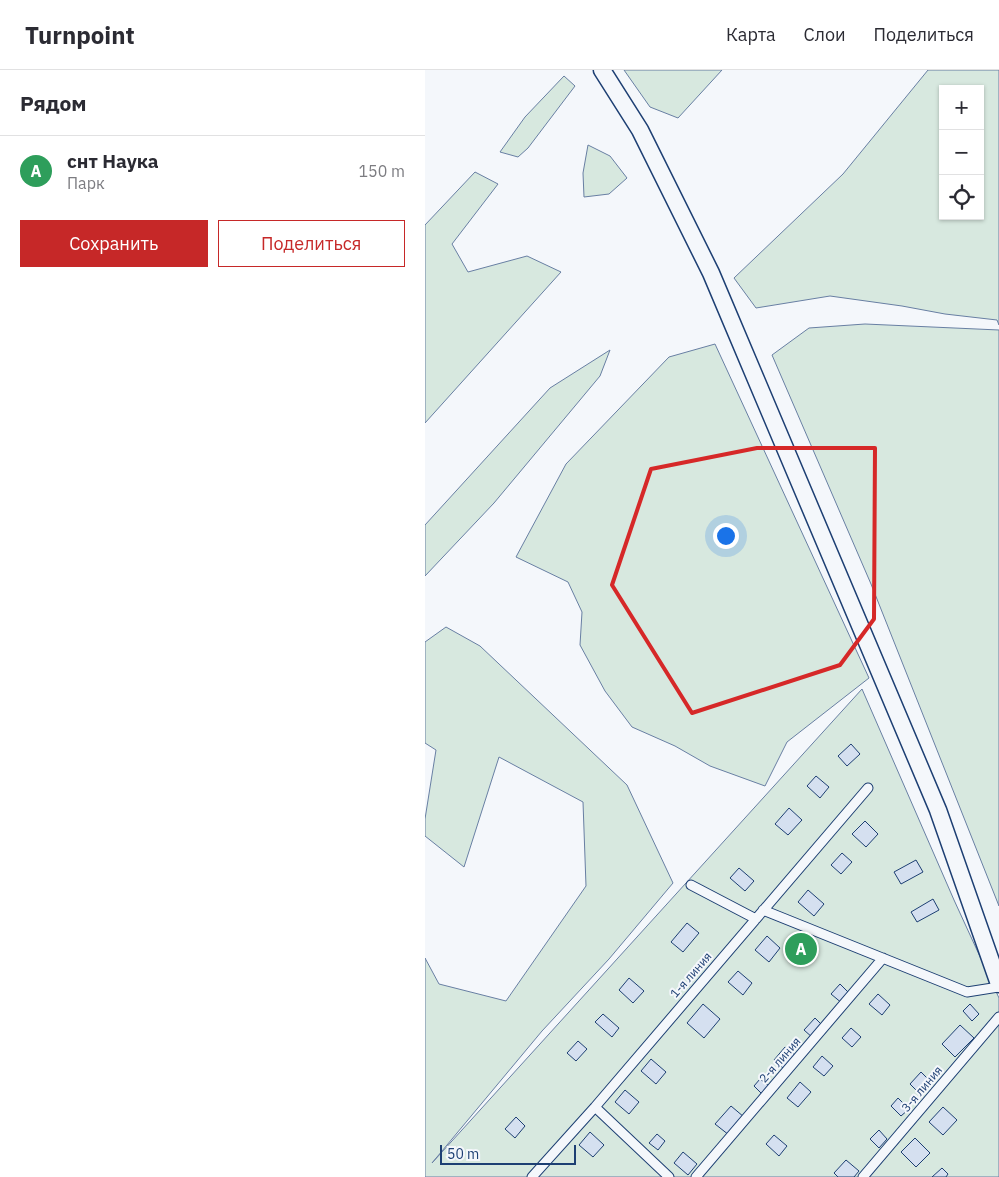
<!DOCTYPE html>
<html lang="ru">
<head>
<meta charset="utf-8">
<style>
  body { margin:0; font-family:"IBM Plex Sans",sans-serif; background:#f7f7f7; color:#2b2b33 }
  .controls { position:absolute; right:15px; top:15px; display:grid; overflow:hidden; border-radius:0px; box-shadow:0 1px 4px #0004 }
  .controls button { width:45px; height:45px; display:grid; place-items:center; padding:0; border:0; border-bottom:1px solid #e1e1e2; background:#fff; color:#2b2b33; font:25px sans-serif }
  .scale { position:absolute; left:15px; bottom:12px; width:136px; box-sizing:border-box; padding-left:5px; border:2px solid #1d3f73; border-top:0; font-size:14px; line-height:18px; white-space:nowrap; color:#1d3f73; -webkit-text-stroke:4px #f4f7fb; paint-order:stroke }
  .you { position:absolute; left:300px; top:465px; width:18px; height:18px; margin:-12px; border:4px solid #fff; border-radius:50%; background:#1a73e8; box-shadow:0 0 0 8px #1a73e833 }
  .badge { display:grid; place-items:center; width:32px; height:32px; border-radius:50%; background:#c62828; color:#fff; font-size:16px; font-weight:700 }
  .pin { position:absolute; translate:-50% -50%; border:2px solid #fff; box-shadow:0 1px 5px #0006 }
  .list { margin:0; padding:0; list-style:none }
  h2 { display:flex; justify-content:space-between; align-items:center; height:65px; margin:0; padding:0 20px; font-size:21px }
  h2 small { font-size:16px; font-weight:400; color:#7c7c81 }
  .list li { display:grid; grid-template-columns:32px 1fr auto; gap:15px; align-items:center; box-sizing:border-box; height:70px; padding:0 20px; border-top:1px solid #e1e1e2 }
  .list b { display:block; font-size:19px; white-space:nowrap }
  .list p { margin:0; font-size:16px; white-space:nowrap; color:#7c7c81 }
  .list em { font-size:16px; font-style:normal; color:#7c7c81 }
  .actions { display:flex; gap:10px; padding:15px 20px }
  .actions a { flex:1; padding:11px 0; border:1px solid #c62828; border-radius:0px; text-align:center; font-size:18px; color:#c62828 }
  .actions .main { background:#c62828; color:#fff }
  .icon { flex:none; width:28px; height:28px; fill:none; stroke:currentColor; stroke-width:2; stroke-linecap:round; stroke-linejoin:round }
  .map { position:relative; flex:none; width:574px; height:1107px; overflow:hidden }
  header { display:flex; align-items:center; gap:30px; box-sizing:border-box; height:70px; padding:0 25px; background:#fff; border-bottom:1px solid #e1e1e2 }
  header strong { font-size:24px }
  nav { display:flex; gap:28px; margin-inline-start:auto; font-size:18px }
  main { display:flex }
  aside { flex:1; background:#fff }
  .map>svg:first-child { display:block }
  .green { fill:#d7e8df; stroke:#687fa3; fill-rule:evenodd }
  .building { fill:#d5e0f0; stroke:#1d3f73 }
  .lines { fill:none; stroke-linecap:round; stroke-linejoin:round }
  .service-casing { stroke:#1d3f73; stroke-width:11 }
  .minor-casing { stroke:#1d3f73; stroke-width:19 }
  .service { stroke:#f4f7fb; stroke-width:9 }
  .minor { stroke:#f4f7fb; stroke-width:16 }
  .marked { fill:none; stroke:#d62828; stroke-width:4; stroke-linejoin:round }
  .labels { text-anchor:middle; stroke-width:4; stroke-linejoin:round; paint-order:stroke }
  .street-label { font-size:12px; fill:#1d3f73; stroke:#f4f7fb }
</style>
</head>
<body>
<header>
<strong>Turnpoint</strong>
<nav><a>Карта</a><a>Слои</a><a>Поделиться</a></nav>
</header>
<main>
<aside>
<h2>Рядом<small></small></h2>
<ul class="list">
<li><span class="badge" style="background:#2e9e5b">A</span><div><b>снт Наука</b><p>Парк</p></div><em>150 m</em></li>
</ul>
<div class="actions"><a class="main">Сохранить</a><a>Поделиться</a></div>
</aside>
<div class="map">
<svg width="574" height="1107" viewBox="0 0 574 1107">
  <rect width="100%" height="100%" fill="#f4f7fb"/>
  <path class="green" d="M199,0H297L253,48L225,37Z
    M503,0H574V255L572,250L520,244L477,236L405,226L331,238L309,208L418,104ZM518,19H555V146H518Z
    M139,6L150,16L103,78L93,87L75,82L100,47Z
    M163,75L185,86L202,108L184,124L159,127L158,103Z
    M50,102L73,114L27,174L43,202L102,186L136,202L0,353V155Z
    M440,254L574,260V836L446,514L347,285L384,258Z
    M290,274L444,608L362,672L340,716L285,696L250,676L207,657L180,621L155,575L157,542L143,512L91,487L141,394L244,287Z
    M185,280L175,306L69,433L0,506V455L125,318Z
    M21,557L55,576L202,715L248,813L184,889L117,961L7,1093L437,619L529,830L574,928V1107H0V888L14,914L81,931L161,816L158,732L74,687L39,797L0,766V749L11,680L0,673V572Z"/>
  <path class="building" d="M426,674L435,684L422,696L413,686Z
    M391,706L404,717L395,728L382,716Z
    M364,738L377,750L363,765L350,754Z
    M440,751L453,764L441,777L427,764Z
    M417,783L427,792L416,804L406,795Z
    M491,790L498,802L476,814L469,802Z
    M314,798L329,811L320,821L305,808Z
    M383,820L399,834L389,846L373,832Z
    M508,829L514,840L492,852L486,842Z
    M262,853L274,863L258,882L246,872Z
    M342,866L355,878L344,892L330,880Z
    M313,901L327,913L318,925L303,912Z
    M204,908L219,921L208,933L194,920Z
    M415,914L426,925L418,934L406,924Z
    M453,924L465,935L457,945L444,934Z
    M278,934L295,949L279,968L262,953Z
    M545,934L554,944L547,951L538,941Z
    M178,944L194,958L187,967L170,952Z
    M390,948L398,956L388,968L379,960Z
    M535,955L549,968L530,987L517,974Z
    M426,958L436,967L427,977L417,968Z
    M153,971L162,979L151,991L142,983Z
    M360,977L371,986L359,999L349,990Z
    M397,986L408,996L399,1006L388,997Z
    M226,989L241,1002L231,1014L216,1001Z
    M496,1002L506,1012L495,1024L485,1014Z
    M335,1009L344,1016L337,1024L329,1016Z
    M375,1012L386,1022L373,1037L362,1028Z
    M200,1020L214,1032L204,1044L190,1032Z
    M473,1028L484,1039L476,1046L466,1036Z
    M306,1036L319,1047L304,1065L290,1054Z
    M518,1037L532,1050L518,1065L504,1052Z
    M91,1047L100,1056L90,1068L80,1059Z
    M454,1060L462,1069L454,1078L445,1069Z
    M165,1062L179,1075L168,1087L154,1075Z
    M232,1064L240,1071L233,1080L224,1073Z
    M349,1065L362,1076L354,1086L341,1074Z
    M490,1068L505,1083L491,1097L476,1082Z
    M258,1082L272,1094L263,1105L249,1093Z
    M421,1090L434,1101L429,1107H413L409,1103Z
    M517,1098L523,1104L521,1107H507Z"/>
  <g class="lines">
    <defs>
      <path id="service" d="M266,815L331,849
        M338,840L542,922L574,917
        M170,1037L244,1107
        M107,1107L170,1037L443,718
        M271,1107L458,888
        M438,1107L574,947"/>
      <path id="minor" d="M177,0L215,60L286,203L513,740L574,914"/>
    </defs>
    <use href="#service" class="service-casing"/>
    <use href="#minor" class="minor-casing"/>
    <use href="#service" class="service"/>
    <use href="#minor" class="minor"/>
  </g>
  <path class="marked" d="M332,378H450L449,549L415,595L267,643L187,515L226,399Z"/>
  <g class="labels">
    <g class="street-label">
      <text transform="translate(266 905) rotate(-49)" y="4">1-я линия</text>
      <text transform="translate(355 990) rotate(-49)" y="4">2-я линия</text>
      <text transform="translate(497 1019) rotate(-50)" y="4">3-я линия</text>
    </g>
  </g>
</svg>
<div class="controls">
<button>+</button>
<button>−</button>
<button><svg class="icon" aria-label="locate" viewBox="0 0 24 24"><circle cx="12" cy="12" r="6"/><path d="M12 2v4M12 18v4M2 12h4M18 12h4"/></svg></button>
</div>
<div class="scale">50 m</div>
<div class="you"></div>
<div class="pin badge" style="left:376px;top:879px;background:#2e9e5b">A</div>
</div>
</main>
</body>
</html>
